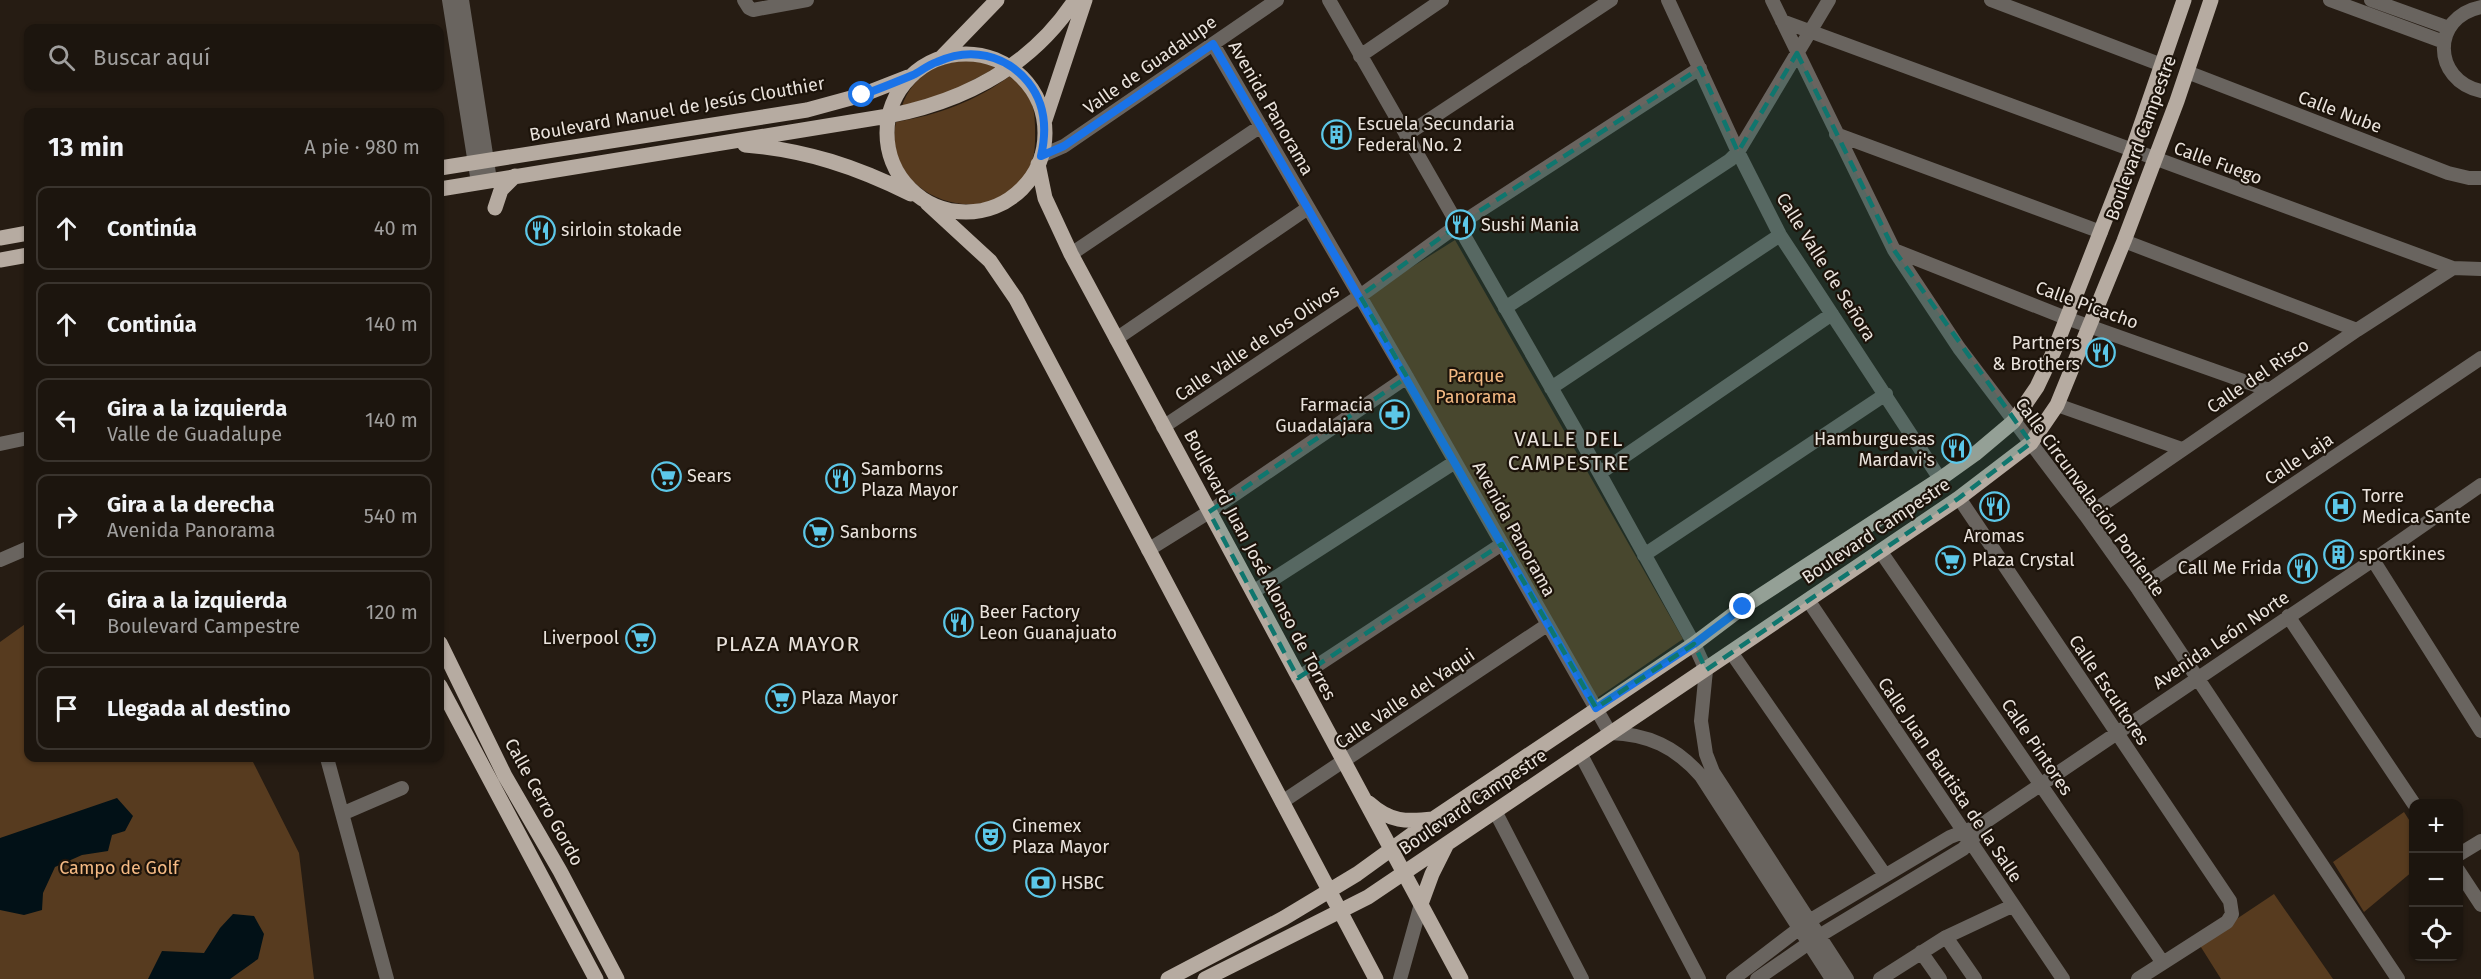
<!DOCTYPE html>
<html lang="es">
<head>
<meta charset="utf-8">
<style>
  body { margin:0; font-family:"Fira Sans",sans-serif; background:#29221c; color:#f1f3f6 }
  .controls { position:absolute; right:18px; bottom:18px; display:grid; overflow:hidden; border-radius:12px; box-shadow:0 2px 4px #0004 }
  .controls button { width:54px; height:54px; display:grid; place-items:center; padding:0; border:0; border-bottom:2px solid #3a342e; background:#1c150e; color:#f1f3f6; font:30px sans-serif }
  .stop { position:absolute; width:18px; height:18px; margin:-14px; border:4px solid #1a73e8; border-radius:50%; background:#fff }
  .stop.end { background:#1a73e8; border-color:#fff; box-shadow:0 2px 6px #0008 }
  .list { margin:0; padding:0; list-style:none }
  h2 { display:flex; justify-content:space-between; align-items:center; height:78px; margin:0; padding:0 24px; font-size:26px }
  h2 small { font-size:20px; font-weight:400; color:#a09f9e }
  .list li { display:grid; grid-template-columns:39px 1fr auto; gap:18px; align-items:center; box-sizing:border-box; height:84px; margin:0 12px 12px; padding:0 12px; border:2px solid #3a342e; border-radius:12px }
  .list b { display:block; font-size:22px; white-space:nowrap }
  .list p { margin:0; font-size:20px; white-space:nowrap; color:#a09f9e }
  .list em { font-size:20px; font-style:normal; color:#a09f9e }
  .icon { flex:none; width:33px; height:33px; fill:none; stroke:currentColor; stroke-width:2; stroke-linecap:round; stroke-linejoin:round }
  .map { position:relative; flex:none; width:2481px; height:979px; overflow:hidden }
  .search { position:absolute; background:#1c150e; box-shadow:0 2px 4px #0004; left:24px; top:24px; width:420px; height:66px; display:flex; align-items:center; gap:15px; box-sizing:border-box; padding:0 21px; border-radius:12px; color:#a09f9e; font-size:22px }
  .panel { position:absolute; background:#1c150e; box-shadow:0 2px 4px #0004; left:24px; top:108px; width:420px; height:654px; border-radius:12px }
  .map>svg:first-child { display:block }
  .green { fill:#573b1f }
  .water { fill:#021117 }
  .lines { fill:none; stroke-linecap:round; stroke-linejoin:round }
  .minor { stroke:#69645f; stroke-width:14 }
  .major { stroke:#b6aba1; stroke-width:15 }
  .route { stroke:#1a73e8; stroke-width:8 }
  .marked { fill:#0f766e; fill-opacity:0.2; stroke:#0f766e; stroke-width:4.5; stroke-dasharray:12 8; stroke-linejoin:round }
  .labels { text-anchor:middle; stroke-width:4.5; stroke-linejoin:round; paint-order:stroke }
  .street-label { font-size:18px; fill:#eae3dd; stroke:#1c130a }
  .poi-label { font-size:18px; fill:#eae3dd; stroke:#1c130a; text-anchor:start }
  .park-label { font-size:18px; fill:#f5ba84; stroke:#1c130a }
  .quarter-label { font-size:21px; letter-spacing:1.5px; fill:#eae3dd; stroke:#1c130a }
</style>
</head>
<body>
<div class="map">
<svg width="2481" height="979" viewBox="0 0 2481 979">
  <rect width="100%" height="100%" fill="#261c13"/>
  <path class="green" d="M970,60L994,65L996,68L948,93L902,106C912,76 939,61 970,60Z
    M1010,76C1029,86 1035,106 1035,126C1035,140 1036,154 1030,167C996,238 879,199 896,122C938,115 976,101 1010,76Z
    M1455,240L1683,639L1594,700L1364,297Z
    M28,622V758H251L299,853L314,979H0V642Z
    M2404,812L2413,826V871L2364,912L2333,862Z
    M2274,894L2333,979H2221L2199,944Z"/>
  <path class="water" d="M117,798L133,816L125,831L112,835L108,851L82,855L55,867L43,893L42,910L24,915L0,910V838Z
    M233,914L254,916L264,934L258,959L230,979H148L162,951L204,953L220,928Z"/>
  <g class="lines">
    <path class="minor" d="M449,0L478,183
      M462,0L490,180
      M744,0L749,8L753,10L807,0
      M1329,0L1575,429L1694,644L1706,670L1701,721L1706,754L1713,772L1847,979
      M1668,0L1738,152L1780,235L1940,479
      M1772,0L1894,250L1959,348L2086,516L2138,589L2398,979
      M1991,0L2162,65
      M2330,0L2444,42
      M2371,0L2449,28
      M2481,7C2431,17 2432,80 2481,91
      M1782,21L2453,268L2481,269
      M1213,44L1404,372L1610,733C1648,734 1676,747 1701,776L1832,979
      M1360,56L1442,0
      M2187,72L2448,173L2469,178H2481
      M1836,134L2101,232
      M1406,135L1611,0
      M1041,156L1064,146L1277,0
      M2124,241L2357,330
      M1894,250L2066,318L2269,390
      M1071,254L1261,126
      M1505,308L1730,160L1738,152L1829,0
      M1116,339L1308,208
      M1551,388L1780,235
      M2057,405L2182,449
      M1163,427L1360,296L1458,225L1700,68
      M0,444L28,438
      M1600,473L1832,314
      M1959,498L2230,901L2232,914L2227,922L2138,979
      M2086,516L2357,330L2453,268
      M1148,550L1209,512L1407,377
      M1881,552L2163,963
      M1644,555L1886,394
      M0,560L28,548
      M2373,560L2481,731
      M2138,589L2481,358
      M1253,592L1455,462
      M1808,600L2063,979
      M2288,616L2414,804
      M1731,652L1885,875
      M1298,678L1502,544
      M1580,753L1699,979
      M327,758L387,979
      M1282,802L1547,625
      M1495,811L1582,979
      M344,813L402,788
      M2458,855L2481,841
      M2458,870L2481,905
      M1946,937L1975,979
      M1921,952L1940,979
      M1400,979L1421,904
      M1733,979L1809,921L1950,837L1981,825L2373,560L2481,485
      M1757,979L1819,936L1963,849L1976,835
      M1880,979L1946,937L2012,906"/>
    <path class="major" d="M887 133a79 79 0 1 1 158 0a79 79 0 1 1-158 0Z
      M941,58L997,0
      M1045,120L1085,0
      M745,145C806,150 857,167 911,194
      M1038,164L1045,198L1071,254L1461,979
      M440,168L807,110L862,95L908,77
      M440,189L888,116C965,101 1031,67 1075,0
      M927,203L990,261L1016,299L1376,979
      M495,208L501,190L515,176
      M0,238L28,233
      M0,260L28,255
      M440,643L505,776L560,871L617,979
      M440,686L596,979
      M1369,803C1390,822 1406,822 1433,819
      M1421,904L1432,874L1447,844
      M1168,979L1284,918L1357,874L1433,819L1694,644L1743,607L1940,479L1975,454L2013,422L2037,387L2054,351L2132,151L2184,0
      M1205,979L1368,897L1959,498L2031,443L2057,405L2124,241L2177,101L2211,0"/>
  </g>
  <g class="lines">
    <path class="route" d="M862,95C879,89 896,82 913,75C921,71 928,65 937,62C970,47 1005,54 1028,82C1045,103 1047,130 1041,156L1064,146L1213,44L1596,708L1694,644L1743,607"/>
  </g>
  <path class="marked" d="M1797,53L1894,250L2031,443L1959,498L1706,670L1694,644L1596,708L1502,544L1298,678L1209,512L1407,377L1360,296L1458,225L1700,68L1738,152Z"/>
  <defs>
    <symbol id="building-ring" viewBox="-11 -11 22 22"><circle r="9.5" fill="#1c130a" stroke="#5cc7e8" stroke-width="1.5"/><path d="M-4-6H4V6H1V3H-1V6H-4ZM-2.5-4.3h1.7v1.8h-1.7ZM.8-4.3h1.7v1.8H.8ZM-2.5-1h1.7V.8h-1.7ZM.8-1h1.7V.8H.8Z" fill="#5cc7e8"/></symbol>
    <symbol id="restaurant-ring" viewBox="-11 -11 22 22"><circle r="9.5" fill="#1c130a" stroke="#5cc7e8" stroke-width="1.5"/><path d="M-5-6h1v4h1v-4h1v4h1v-4h1v5L-1.5 .5V6h-2V.5L-5-1ZM5-6V6H3V1.5H1.5Q1.5-4 5-6Z" fill="#5cc7e8"/></symbol>
    <symbol id="pharmacy-ring" viewBox="-11 -11 22 22"><circle r="9.5" fill="#1c130a" stroke="#5cc7e8" stroke-width="1.5"/><path d="M-2-6h4v4h4v4h-4v4h-4v-4h-4v-4h4Z" fill="#5cc7e8"/></symbol>
    <symbol id="supermarket-ring" viewBox="-11 -11 22 22"><circle r="9.5" fill="#1c130a" stroke="#5cc7e8" stroke-width="1.5"/><path d="M-6-5.5h2.5l.6 2H6L4.5 2H-2.5L-4.4-4H-6ZM-1.5 3.2a1.3 1.3 0 1 0 .1 0ZM3 3.2a1.3 1.3 0 1 0 .1 0Z" fill="#5cc7e8"/></symbol>
    <symbol id="hospital-ring" viewBox="-11 -11 22 22"><circle r="9.5" fill="#1c130a" stroke="#5cc7e8" stroke-width="1.5"/><path d="M-5-5h3v3.5h4V-5h3V5h-3V1.5h-4V5h-3Z" fill="#5cc7e8"/></symbol>
    <symbol id="theatre-ring" viewBox="-11 -11 22 22"><circle r="9.5" fill="#1c130a" stroke="#5cc7e8" stroke-width="1.5"/><path d="M-5-5.5Q0-4 5-5.5V0Q5 5 0 6Q-5 5-5 0ZM-3.3-2.5H-1v1.5H-3.3ZM1-2.5H3.3v1.5H1ZM-2.8 1Q0 5.5 2.8 1Z" fill="#5cc7e8"/></symbol>
    <symbol id="bank-ring" viewBox="-11 -11 22 22"><circle r="9.5" fill="#1c130a" stroke="#5cc7e8" stroke-width="1.5"/><path d="M-6-4H6V4H-6ZM0-2.3a2.3 2.3 0 1 0 0 4.6a2.3 2.3 0 1 0 0-4.6Z" fill="#5cc7e8"/></symbol>
  </defs>
  <g fill-rule="evenodd">
    <use href="#building-ring" x="1320" y="118" width="33" height="33"/>
    <use href="#restaurant-ring" x="1444" y="208" width="33" height="33"/>
    <use href="#restaurant-ring" x="524" y="214" width="33" height="33"/>
    <use href="#restaurant-ring" x="2084" y="336" width="33" height="33"/>
    <use href="#pharmacy-ring" x="1378" y="398" width="33" height="33"/>
    <use href="#restaurant-ring" x="1940" y="432" width="33" height="33"/>
    <use href="#supermarket-ring" x="650" y="460" width="33" height="33"/>
    <use href="#restaurant-ring" x="824" y="462" width="33" height="33"/>
    <use href="#hospital-ring" x="2324" y="490" width="33" height="33"/>
    <use href="#restaurant-ring" x="1978" y="490" width="33" height="33"/>
    <use href="#supermarket-ring" x="802" y="516" width="33" height="33"/>
    <use href="#building-ring" x="2322" y="538" width="33" height="33"/>
    <use href="#supermarket-ring" x="1934" y="544" width="33" height="33"/>
    <use href="#restaurant-ring" x="2286" y="552" width="33" height="33"/>
    <use href="#restaurant-ring" x="942" y="606" width="33" height="33"/>
    <use href="#supermarket-ring" x="624" y="622" width="33" height="33"/>
    <use href="#supermarket-ring" x="764" y="682" width="33" height="33"/>
    <use href="#theatre-ring" x="974" y="820" width="33" height="33"/>
    <use href="#bank-ring" x="1024" y="866" width="33" height="33"/>
  </g>
  <g class="labels">
    <g class="street-label">
      <text transform="translate(1150 65) rotate(-35)" y="6">Valle de Guadalupe</text>
      <text transform="translate(1271 108) rotate(60)" y="6">Avenida Panorama</text>
      <text transform="translate(677 109) rotate(-10)" y="6">Boulevard Manuel de Jesús Clouthier</text>
      <text transform="translate(2340 112) rotate(21)" y="6">Calle Nube</text>
      <text transform="translate(2141 138) rotate(-70)" y="6">Boulevard Campestre</text>
      <text transform="translate(2218 163) rotate(20)" y="6">Calle Fuego</text>
      <text transform="translate(1826 267) rotate(58)" y="6">Calle Valle de Señora</text>
      <text transform="translate(2087 305) rotate(20)" y="6">Calle Picacho</text>
      <text transform="translate(1257 343) rotate(-34)" y="6">Calle Valle de los Olivos</text>
      <text transform="translate(2258 376) rotate(-34)" y="6">Calle del Risco</text>
      <text transform="translate(2299 459) rotate(-34)" y="6">Calle Laja</text>
      <text transform="translate(2090 497) rotate(54)" y="6">Calle Circunvalación Poniente</text>
      <text transform="translate(1514 529) rotate(61)" y="6">Avenida Panorama</text>
      <text transform="translate(1876 531) rotate(-34)" y="6">Boulevard Campestre</text>
      <text transform="translate(1260 565) rotate(62)" y="6">Boulevard Juan José Alonso de Torres</text>
      <text transform="translate(2221 640) rotate(-34)" y="6">Avenida León Norte</text>
      <text transform="translate(2109 690) rotate(56)" y="6">Calle Escultores</text>
      <text transform="translate(1405 699) rotate(-34)" y="6">Calle Valle del Yaqui</text>
      <text transform="translate(2037 747) rotate(56)" y="6">Calle Pintores</text>
      <text transform="translate(1950 780) rotate(56)" y="6">Calle Juan Bautista de la Salle</text>
      <text transform="translate(544 802) rotate(61)" y="6">Calle Cerro Gordo</text>
      <text transform="translate(1473 802) rotate(-34)" y="6">Boulevard Campestre</text>
    </g>
    <g class="poi-label">
      <text x="1357" y="130">Escuela Secundaria<tspan x="1357" dy="21">Federal No. 2</tspan></text>
      <text x="1481" y="231">Sushi Mania</text>
      <text x="561" y="236">sirloin stokade</text>
      <text x="2080" y="349" text-anchor="end">Partners<tspan x="2080" dy="21">&amp; Brothers</tspan></text>
      <text x="1373" y="411" text-anchor="end">Farmacia<tspan x="1373" dy="21">Guadalajara</tspan></text>
      <text x="1935" y="445" text-anchor="end">Hamburguesas<tspan x="1935" dy="21">Mardavi's</tspan></text>
      <text x="861" y="475">Samborns<tspan x="861" dy="21">Plaza Mayor</tspan></text>
      <text x="687" y="482">Sears</text>
      <text x="2362" y="502">Torre<tspan x="2362" dy="21">Medica Sante</tspan></text>
      <text x="840" y="538">Sanborns</text>
      <text x="1994" y="542" text-anchor="middle">Aromas</text>
      <text x="2359" y="560">sportkines</text>
      <text x="1972" y="566">Plaza Crystal</text>
      <text x="2282" y="574" text-anchor="end">Call Me Frida</text>
      <text x="979" y="618">Beer Factory<tspan x="979" dy="21">Leon Guanajuato</tspan></text>
      <text x="619" y="644" text-anchor="end">Liverpool</text>
      <text x="801" y="704">Plaza Mayor</text>
      <text x="1012" y="832">Cinemex<tspan x="1012" dy="21">Plaza Mayor</tspan></text>
      <text x="1061" y="889">HSBC</text>
    </g>
    <g class="park-label">
      <text x="1476" y="382">Parque<tspan x="1476" dy="21">Panorama</tspan></text>
      <text x="119" y="874">Campo de Golf</text>
    </g>
    <g class="quarter-label">
      <text x="1569" y="446">VALLE DEL<tspan x="1569" dy="24">CAMPESTRE</tspan></text>
      <text x="788" y="651">PLAZA MAYOR</text>
    </g>
  </g>
</svg>
<div class="controls">
<button>+</button>
<button>−</button>
<button><svg class="icon" aria-label="locate" viewBox="0 0 24 24"><circle cx="12" cy="12" r="6"/><path d="M12 2v4M12 18v4M2 12h4M18 12h4"/></svg></button>
</div>
<div class="stop" style="left:862px;top:95px"></div>
<div class="stop end" style="left:1743px;top:607px"></div>
<div class="search"><svg class="icon" aria-label="search" viewBox="0 0 24 24"><circle cx="10" cy="10" r="6"/><path d="M15 15l6 6"/></svg>Buscar aquí</div>
<section class="panel">
<h2>13 min<small>A pie · 980 m</small></h2>
<ul class="list">
<li><svg class="icon" aria-label="ahead" viewBox="0 0 24 24"><path d="M12 20V5M6 11l6-6 6 6"/></svg><div><b>Continúa</b></div><em>40 m</em></li>
<li><svg class="icon" aria-label="ahead" viewBox="0 0 24 24"><path d="M12 20V5M6 11l6-6 6 6"/></svg><div><b>Continúa</b></div><em>140 m</em></li>
<li><svg class="icon" aria-label="left" viewBox="0 0 24 24"><path d="M17 20v-9H6M10 6l-5 5 5 5"/></svg><div><b>Gira a la izquierda</b><p>Valle de Guadalupe</p></div><em>140 m</em></li>
<li><svg class="icon" aria-label="right" viewBox="0 0 24 24"><path d="M7 20v-9h11M14 6l5 5-5 5"/></svg><div><b>Gira a la derecha</b><p>Avenida Panorama</p></div><em>540 m</em></li>
<li><svg class="icon" aria-label="left" viewBox="0 0 24 24"><path d="M17 20v-9H6M10 6l-5 5 5 5"/></svg><div><b>Gira a la izquierda</b><p>Boulevard Campestre</p></div><em>120 m</em></li>
<li><svg class="icon" aria-label="arrive" viewBox="0 0 24 24"><path d="M6 21V4h12l-3 4 3 4H6"/></svg><div><b>Llegada al destino</b></div></li>
</ul>
</section>
</div>
</body>
</html>
